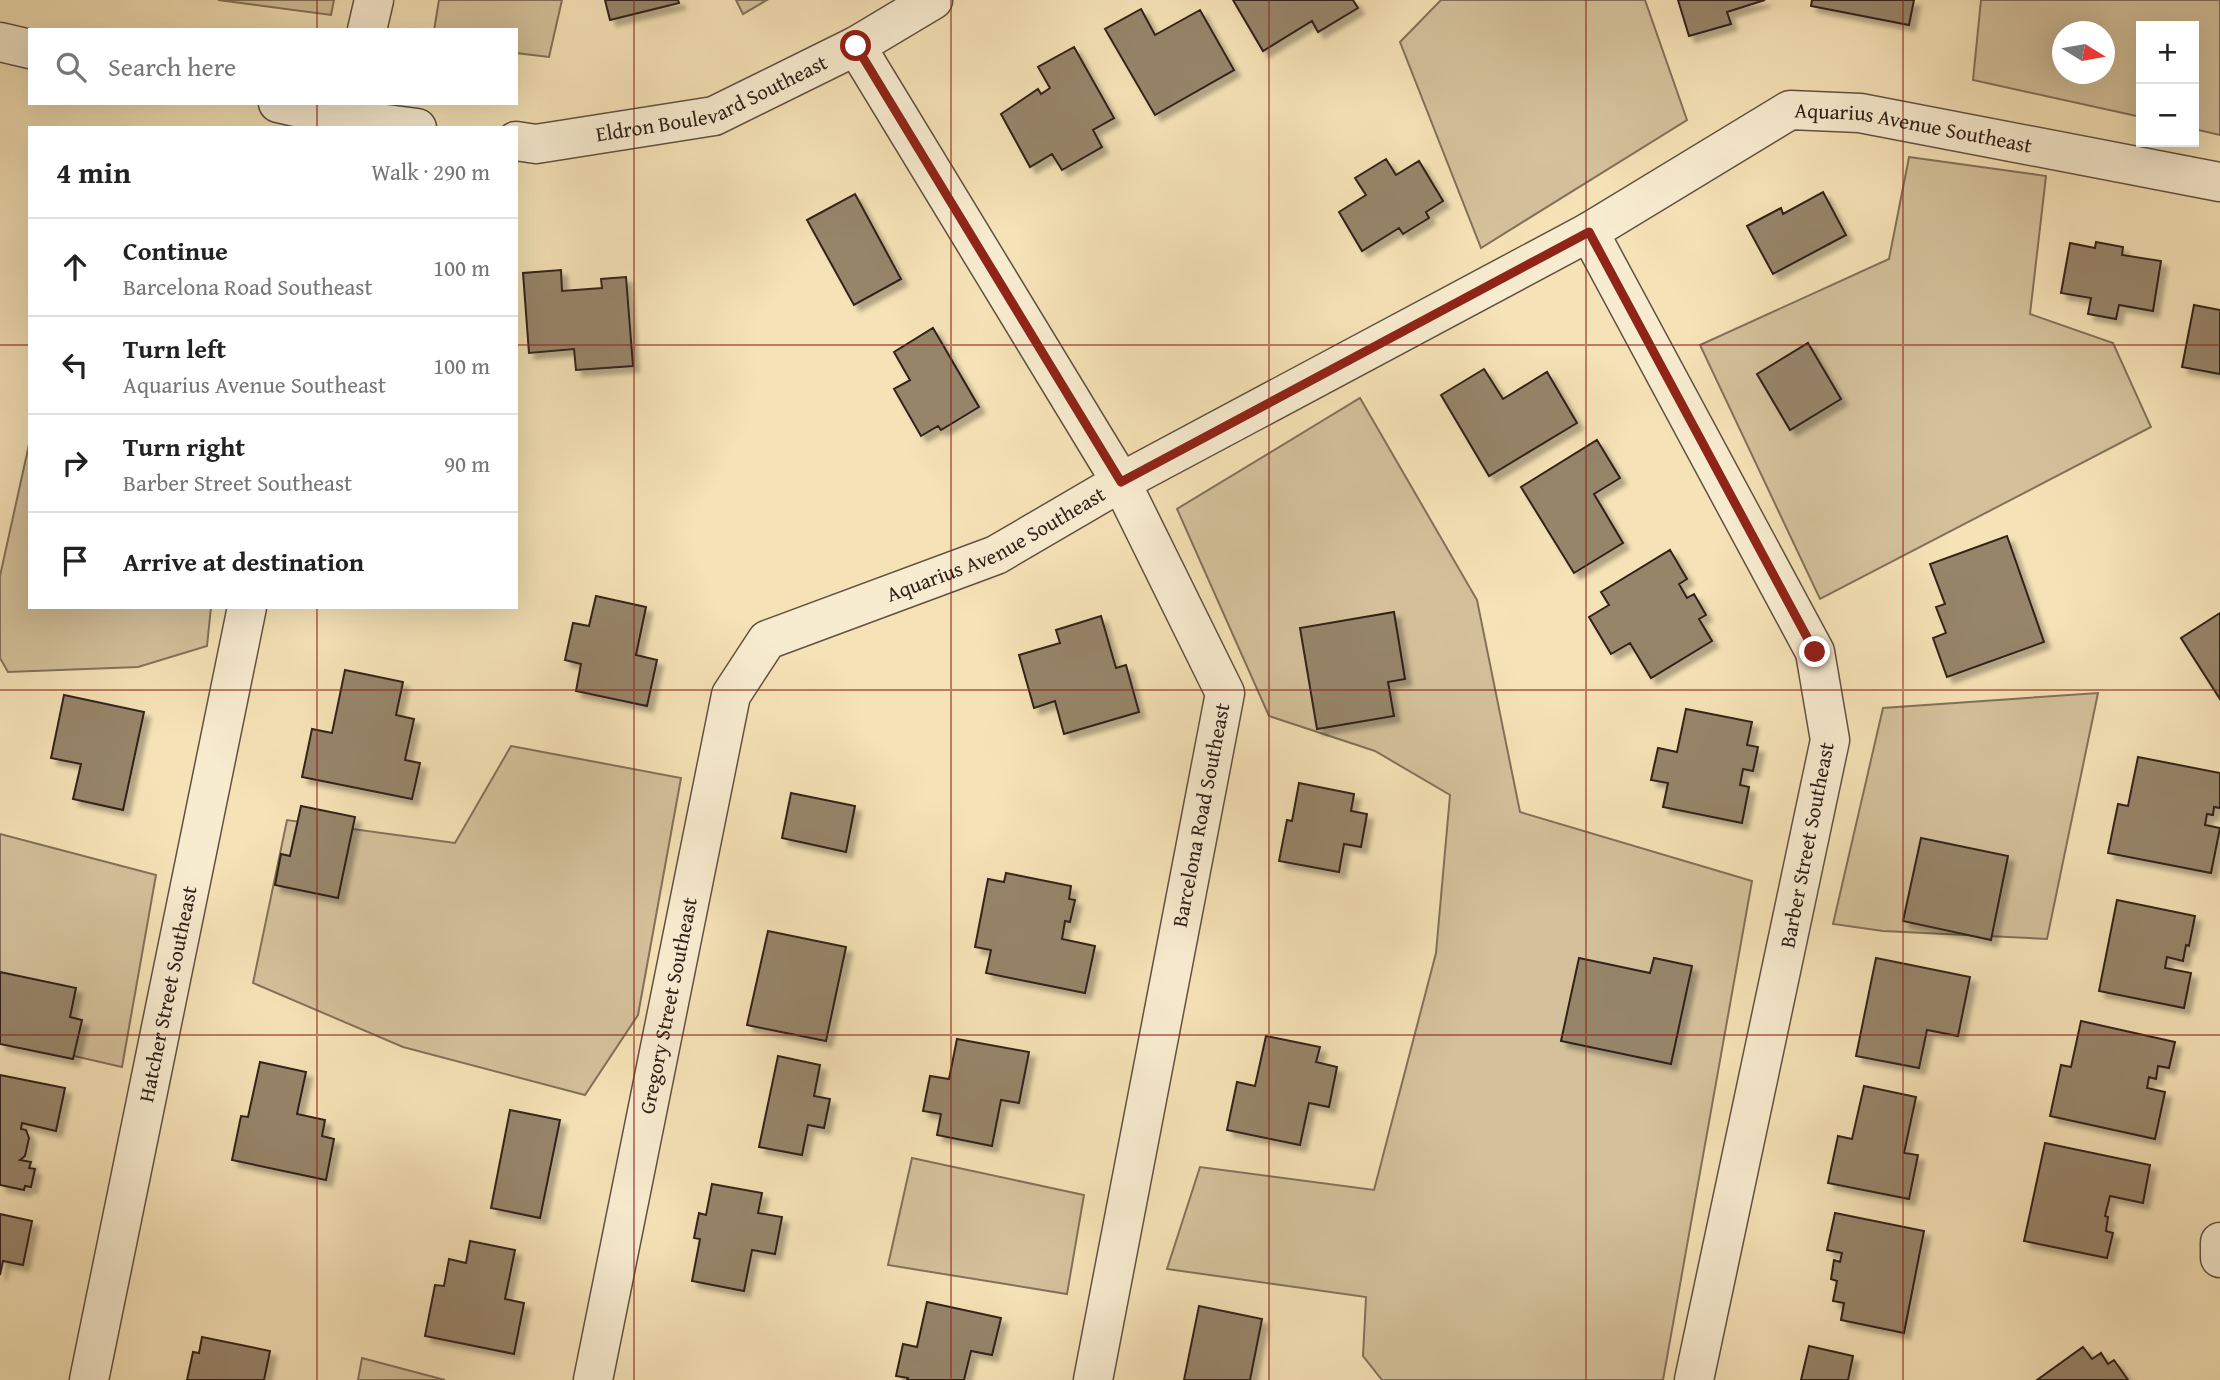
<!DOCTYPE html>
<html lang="en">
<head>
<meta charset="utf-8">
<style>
  body { margin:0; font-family:"Gentium Book Plus",serif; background:#f6f6f6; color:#222 }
  .controls { position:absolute; right:21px; top:21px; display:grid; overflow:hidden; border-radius:0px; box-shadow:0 7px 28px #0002 }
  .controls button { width:63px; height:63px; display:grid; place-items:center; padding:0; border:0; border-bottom:2px solid #e0e0e0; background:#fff; color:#222; font:35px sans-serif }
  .compass { position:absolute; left:2052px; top:21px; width:63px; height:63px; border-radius:50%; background:#fff; box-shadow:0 7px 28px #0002; rotate:101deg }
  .stop { position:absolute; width:21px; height:21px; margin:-16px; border:5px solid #8f2418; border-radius:50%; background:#fff }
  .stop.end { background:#8f2418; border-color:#fff; box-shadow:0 2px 7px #0008 }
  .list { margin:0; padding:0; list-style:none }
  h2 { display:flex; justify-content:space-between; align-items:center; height:91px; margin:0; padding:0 28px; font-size:30px }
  h2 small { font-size:23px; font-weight:400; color:#767676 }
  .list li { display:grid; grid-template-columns:46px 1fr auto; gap:21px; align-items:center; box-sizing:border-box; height:98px; padding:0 28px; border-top:2px solid #e0e0e0 }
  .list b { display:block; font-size:26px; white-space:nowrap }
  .list p { margin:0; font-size:23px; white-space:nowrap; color:#767676 }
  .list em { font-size:23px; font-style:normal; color:#767676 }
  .icon { flex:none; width:38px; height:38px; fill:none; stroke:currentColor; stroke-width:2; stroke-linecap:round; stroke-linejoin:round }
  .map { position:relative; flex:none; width:2220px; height:1380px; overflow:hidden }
  .search { position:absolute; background:#fff; box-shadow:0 7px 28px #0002; left:28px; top:28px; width:490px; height:77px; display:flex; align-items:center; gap:18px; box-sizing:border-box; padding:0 24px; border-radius:0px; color:#767676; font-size:26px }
  .panel { position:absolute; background:#fff; box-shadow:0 7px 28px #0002; left:28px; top:126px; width:490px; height:483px; border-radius:0px }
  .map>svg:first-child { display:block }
  .green { fill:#d4c19b; stroke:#82715a; stroke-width:2; fill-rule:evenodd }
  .building { fill:#97856b; stroke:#31211a; stroke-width:2; filter:url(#shadow) }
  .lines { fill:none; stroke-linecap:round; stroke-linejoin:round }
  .minor-casing { stroke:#625141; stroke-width:41 }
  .minor { stroke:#f8ecd0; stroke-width:38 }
  .route { stroke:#8f2418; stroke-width:9 }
  .grid { fill:none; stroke:#8f2418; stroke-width:2; stroke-opacity:0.55 }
  .labels { text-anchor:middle; stroke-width:7; stroke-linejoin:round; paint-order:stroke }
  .street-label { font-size:21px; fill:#31211a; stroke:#f8ecd0 }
</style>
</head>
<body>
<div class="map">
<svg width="2220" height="1380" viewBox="0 0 2220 1380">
  <defs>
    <filter id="shadow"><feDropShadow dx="6" dy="6" stdDeviation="2" flood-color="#0004"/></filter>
  </defs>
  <rect width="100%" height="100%" fill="#f5e2b6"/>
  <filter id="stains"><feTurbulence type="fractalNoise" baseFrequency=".00286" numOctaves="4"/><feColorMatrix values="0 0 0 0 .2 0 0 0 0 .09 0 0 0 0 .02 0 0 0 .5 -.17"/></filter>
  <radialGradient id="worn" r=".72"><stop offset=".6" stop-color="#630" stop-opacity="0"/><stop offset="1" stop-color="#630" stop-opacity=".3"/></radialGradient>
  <path class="green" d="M218,0H334L331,15Z
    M439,0H562L549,57L516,53V30H434Z
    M736,0H767L743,14Z
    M1441,0H1645L1687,120L1481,248L1400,42Z
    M1981,0H2220V135L2194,129V26H2141V117L1973,80ZM2062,32H2104V74H2062Z
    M1909,157L2046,176L2030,314L2113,343L2151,427L1820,599L1700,345L1889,259Z
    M1360,398L1477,600L1520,812L1752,881L1663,1380H1382L1363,1356L1366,1297L1167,1269L1200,1167L1374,1190L1436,953L1450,795L1375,751L1269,716L1177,509Z
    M30,440V607H211L207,646L138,667L8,672L0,658V576Z
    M2098,693L2047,939L1883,931L1833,924L1883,708Z
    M511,746L681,778L638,1015L585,1095L403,1047L253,983L287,820L455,843Z
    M0,834L156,875L122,1067L0,1039Z
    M912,1158L1084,1195L1067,1294L888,1265Z
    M362,1358L445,1380H358Z"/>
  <path class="building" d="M605,0H678L679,3L610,20Z
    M1233,0H1353L1358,8L1318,32L1312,21L1263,51Z
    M1678,0H1765L1727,12L1731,24L1689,36Z
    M1812,0H1914L1909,25L1811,6Z
    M1141,9L1155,35L1200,10L1234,70L1155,115L1105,29Z
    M1074,47L1114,118L1093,130L1102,147L1062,170L1052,154L1030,167L1001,114L1038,89L1041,94L1050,88L1038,67Z
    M1386,159L1396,175L1419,161L1443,201L1426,212L1429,218L1403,234L1399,228L1362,251L1339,212L1366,195L1355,178Z
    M1823,192L1846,235L1773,274L1747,226L1781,208L1783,214Z
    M855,194L901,279L854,305L807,220Z
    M2096,242L2123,247L2122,255L2161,261L2153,311L2119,305L2116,319L2088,314L2091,298L2061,293L2070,243L2095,248Z
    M561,270L562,291L602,288L601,279L626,277L633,366L576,370L574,349L529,353L523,273Z
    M2194,305L2220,310V374L2182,367Z
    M933,328L979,407L941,430L938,426L921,436L894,389L910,380L894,352Z
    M1808,343L1841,399L1790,430L1757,374Z
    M1484,369L1503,399L1547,372L1577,423L1489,476L1441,395Z
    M1597,440L1620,478L1594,494L1623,543L1574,573L1521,487Z
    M2007,536L2044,642L1947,677L1933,638L1946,633L1936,607L1945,604L1930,564Z
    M1670,550L1687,579L1679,584L1687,598L1694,594L1706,615L1699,619L1712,641L1651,678L1630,643L1611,654L1589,617L1609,605L1601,592Z
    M596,596L646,607L636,655L657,660L647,706L576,691L581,664L565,660L573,623L589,626Z
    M1394,612L1405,679L1388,682L1394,716L1317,729L1300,628Z
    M2220,613V699L2181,638Z
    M1101,616L1116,668L1126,665L1139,712L1064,734L1055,701L1034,708L1019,655L1060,643L1056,630Z
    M345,670L403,682L396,715L414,719L405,760L420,763L412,799L302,777L312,729L332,733Z
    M64,695L144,712L123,810L73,799L81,764L51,758Z
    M1686,709L1752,722L1747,745L1758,747L1753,771L1743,769L1740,785L1749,787L1742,823L1663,807L1668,783L1651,780L1658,748L1677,752Z
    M2138,757L2220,773V808L2214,807L2213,815L2207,814L2205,825L2220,828L2211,873L2108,853L2118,804L2128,806Z
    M1299,783L1354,794L1351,811L1367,814L1361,847L1344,844L1339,872L1279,861L1287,820L1292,821Z
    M791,793L855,806L846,852L782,838Z
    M301,806L355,817L338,898L275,885L281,854L290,856Z
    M1921,838L2008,856L1991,940L1903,921Z
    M1006,873L1071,886L1069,899L1075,900L1070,922L1065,921L1062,939L1095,946L1085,993L986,973L991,950L975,947L988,879L1004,882Z
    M2117,900L2195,916L2189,946L2186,945L2183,961L2167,957L2165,968L2191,973L2184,1008L2099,991Z
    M768,931L846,947L826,1041L747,1025Z
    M1579,958L1650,973L1654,958L1692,966L1671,1064L1561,1041Z
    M1876,958L1970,977L1958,1036L1927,1030L1919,1068L1856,1056Z
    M0,972L76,988L70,1017L82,1020L73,1059L0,1044Z
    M2081,1021L2175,1042L2169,1068L2158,1066L2156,1079L2149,1077L2147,1088L2165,1092L2155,1139L2050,1116L2061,1065L2071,1067Z
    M1266,1036L1320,1047L1316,1062L1337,1067L1329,1107L1309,1103L1300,1145L1227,1130L1237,1082L1255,1086Z
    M957,1039L1029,1052L1019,1103L1001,1100L992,1146L937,1135L941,1114L923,1111L930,1076L949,1079Z
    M778,1056L820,1065L814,1096L830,1099L824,1128L808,1125L802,1155L759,1147Z
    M260,1062L306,1072L297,1114L325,1120L322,1136L334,1139L326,1180L232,1160L241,1116L248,1117Z
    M0,1075L65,1088L56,1131L22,1123L21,1129L26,1130L29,1138L25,1156L20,1160L31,1162L29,1168L35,1169L31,1187L25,1186L24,1190L0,1185Z
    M1864,1086L1916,1097L1904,1153L1918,1155L1909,1199L1828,1183L1838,1136L1852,1139Z
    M510,1110L560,1120L540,1218L491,1208Z
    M2045,1143L2150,1165L2143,1203L2110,1196L2105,1216L2108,1217L2106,1231L2113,1233L2107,1258L2024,1241Z
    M712,1184L762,1193L758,1213L782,1217L775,1254L752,1250L744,1291L692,1281L700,1239L694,1238L699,1213L706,1215Z
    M1835,1213L1924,1231L1904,1333L1841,1320L1844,1303L1833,1301L1837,1281L1831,1279L1834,1260L1840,1262L1842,1253L1827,1250Z
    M0,1214L32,1221L23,1265L3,1261L0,1275Z
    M470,1241L515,1250L505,1299L524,1303L514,1354L425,1336L435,1285L444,1286L449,1259L466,1263Z
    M927,1302L1001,1318L992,1355L971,1351L964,1380H907L908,1378L896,1376L903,1344L917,1347Z
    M1199,1306L1262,1319L1250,1380H1184Z
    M202,1337L270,1351L264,1380H187L193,1352L199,1353Z
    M1809,1346L1853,1356L1848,1380H1801Z
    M2083,1347L2092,1359L2101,1353L2108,1364L2114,1360L2128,1380H2037Z"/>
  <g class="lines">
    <defs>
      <g id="minor">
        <path d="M367,30L374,0"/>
        <path d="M0,42L30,49"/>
        <path d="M856,46L1121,482L1225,693L1093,1380"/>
        <path d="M278,103L348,119L417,128"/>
        <path id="s1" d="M516,141L536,144L714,116L856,46L933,0"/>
        <path d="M1589,232L1815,652L1830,740L1694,1380"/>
        <path d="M2220,1242V1258"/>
        <path id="s2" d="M89,1380L247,607"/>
        <path id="s3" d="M593,1380L731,695L767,640L996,555L1121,482L1589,232L1790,110L1860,113L2220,182"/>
      </g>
    </defs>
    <use href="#minor" class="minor-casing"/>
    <use href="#minor" class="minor"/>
  </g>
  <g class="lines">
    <path class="route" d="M856,46L1121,482L1589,232L1815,652"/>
  </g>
  <path class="grid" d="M317,0V30M634,0V1380M951,0V1380M1269,0V1380M1586,0V1380M1903,0V1380M317,103V128M0,345H30M516,345H2220M317,607V1380M0,690H2220M0,1035H2220"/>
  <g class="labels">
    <g class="street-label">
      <text dy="7" stroke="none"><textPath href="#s1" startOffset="203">Eldron Boulevard Southeast</textPath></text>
      <text dy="7" stroke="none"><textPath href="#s3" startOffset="2044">Aquarius Avenue Southeast</textPath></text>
      <text dy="7" stroke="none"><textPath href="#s3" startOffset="1013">Aquarius Avenue Southeast</textPath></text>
      <text transform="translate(1201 815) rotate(-79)" y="7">Barcelona Road Southeast</text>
      <text transform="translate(1807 845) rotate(-79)" y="7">Barber Street Southeast</text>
      <text dy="7" stroke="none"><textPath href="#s2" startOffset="394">Hatcher Street Southeast</textPath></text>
      <text dy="7" stroke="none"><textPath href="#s3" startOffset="382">Gregory Street Southeast</textPath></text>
    </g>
  </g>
  <rect width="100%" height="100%" filter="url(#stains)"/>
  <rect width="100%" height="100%" fill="url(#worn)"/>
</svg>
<div class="controls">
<button>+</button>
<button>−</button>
</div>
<svg class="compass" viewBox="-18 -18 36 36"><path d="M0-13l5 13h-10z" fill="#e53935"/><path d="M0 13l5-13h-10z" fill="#767676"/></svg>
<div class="stop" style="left:856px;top:46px"></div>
<div class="stop end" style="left:1815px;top:652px"></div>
<div class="search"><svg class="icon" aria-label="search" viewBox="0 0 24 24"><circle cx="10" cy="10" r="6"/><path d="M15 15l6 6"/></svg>Search here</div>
<section class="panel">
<h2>4 min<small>Walk · 290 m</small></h2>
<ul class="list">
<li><svg class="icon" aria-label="ahead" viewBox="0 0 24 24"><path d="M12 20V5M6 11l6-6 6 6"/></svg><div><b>Continue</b><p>Barcelona Road Southeast</p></div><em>100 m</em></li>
<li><svg class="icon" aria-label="left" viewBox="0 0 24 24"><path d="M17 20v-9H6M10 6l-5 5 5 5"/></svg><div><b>Turn left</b><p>Aquarius Avenue Southeast</p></div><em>100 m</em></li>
<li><svg class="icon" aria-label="right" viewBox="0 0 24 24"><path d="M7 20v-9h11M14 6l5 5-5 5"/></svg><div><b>Turn right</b><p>Barber Street Southeast</p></div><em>90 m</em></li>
<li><svg class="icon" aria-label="arrive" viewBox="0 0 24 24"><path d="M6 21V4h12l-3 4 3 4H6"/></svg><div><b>Arrive at destination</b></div></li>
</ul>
</section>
</div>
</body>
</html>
